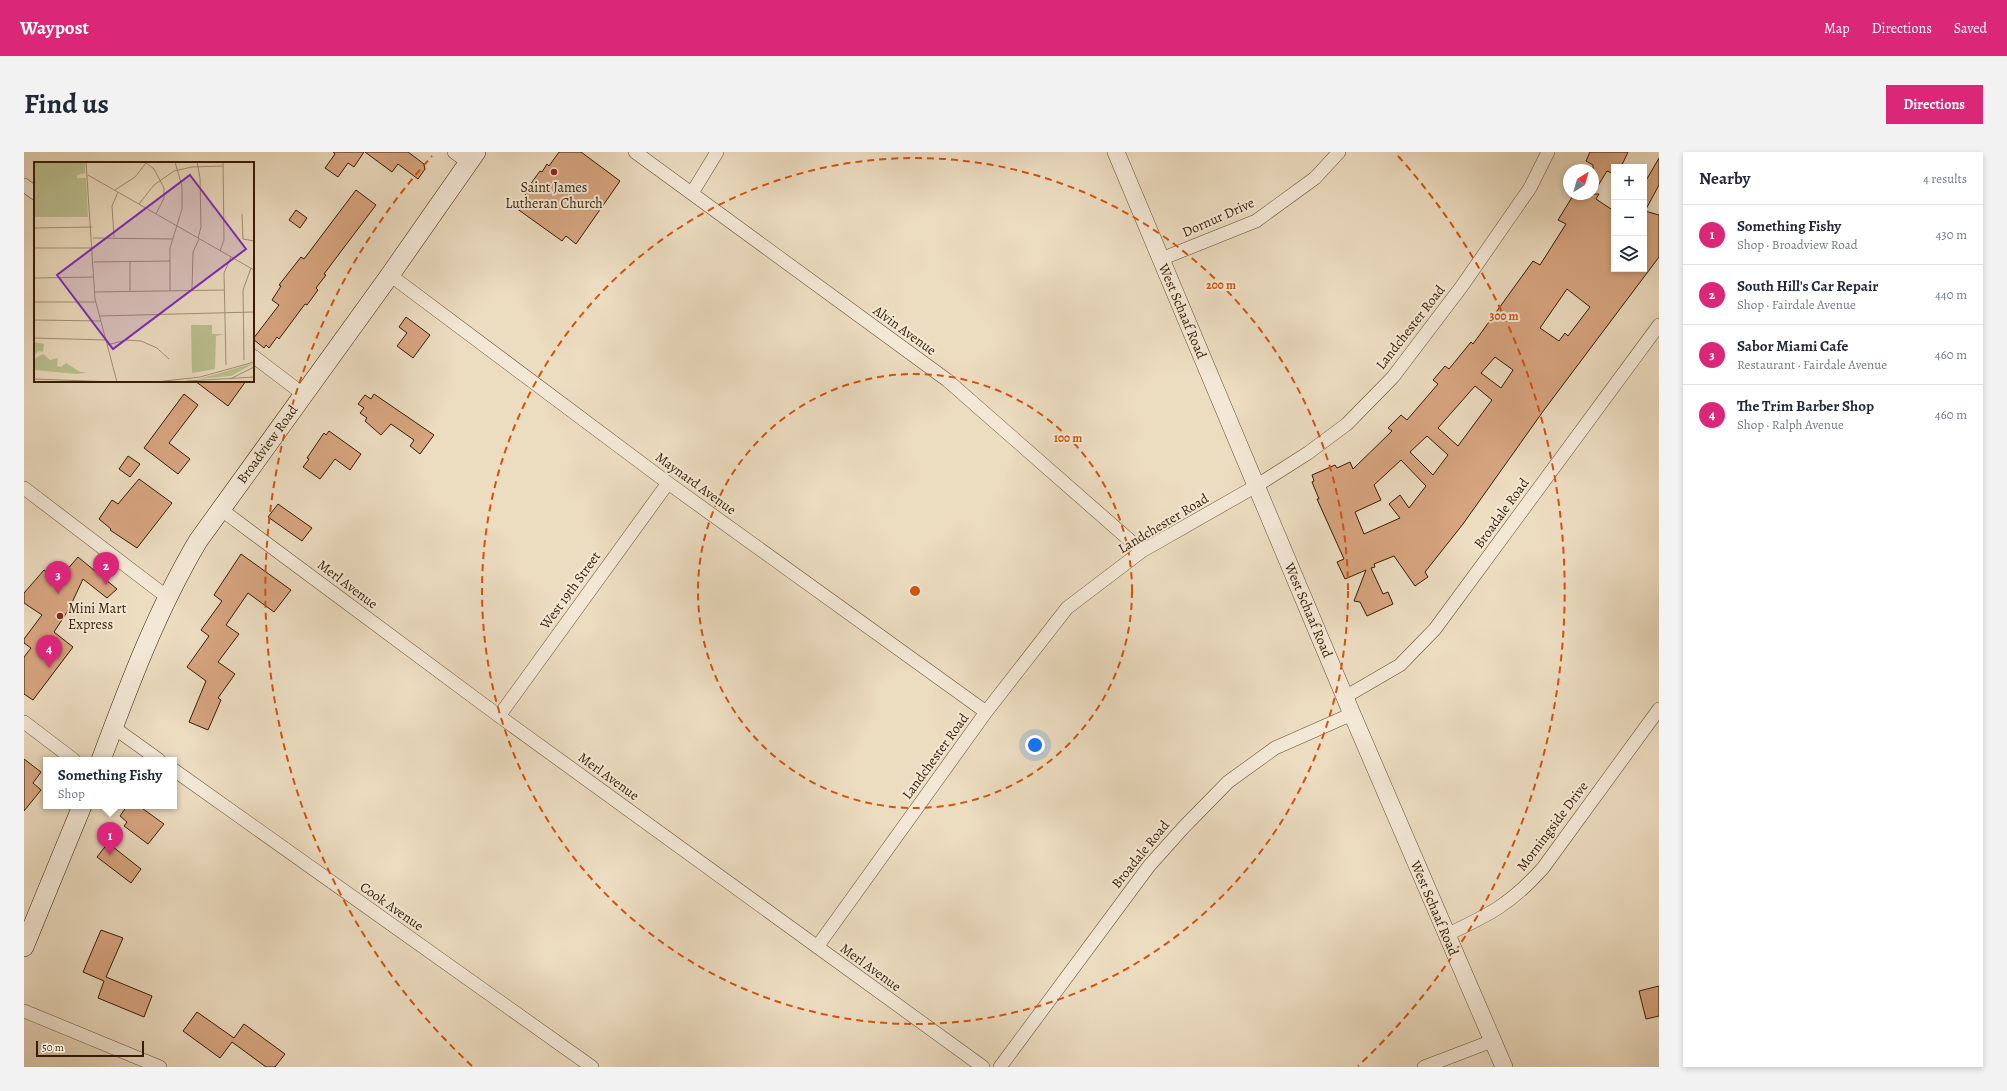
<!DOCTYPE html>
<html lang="en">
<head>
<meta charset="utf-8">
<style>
  body { margin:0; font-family:Alegreya,serif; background:#f2f2f3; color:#1f2937 }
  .controls { position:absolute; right:12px; top:12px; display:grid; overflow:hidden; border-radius:0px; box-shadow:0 2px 6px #0003 }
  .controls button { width:36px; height:36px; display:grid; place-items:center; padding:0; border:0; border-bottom:1px solid #e0e1e3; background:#fff; color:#1f2937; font:20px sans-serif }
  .compass { position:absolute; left:1539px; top:12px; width:36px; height:36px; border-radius:50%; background:#fff; box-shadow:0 2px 6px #0003; rotate:37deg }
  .scale { position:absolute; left:12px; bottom:10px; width:108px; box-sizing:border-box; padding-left:4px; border:2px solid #381d01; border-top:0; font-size:11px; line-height:14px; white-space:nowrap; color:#381d01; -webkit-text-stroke:3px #f3e8d6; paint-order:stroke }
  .you { position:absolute; left:1011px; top:593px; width:14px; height:14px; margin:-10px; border:3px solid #fff; border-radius:50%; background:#1a73e8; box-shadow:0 0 0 6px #1a73e833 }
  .badge { display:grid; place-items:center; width:26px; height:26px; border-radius:50%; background:#db2777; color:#fff; font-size:13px; font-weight:700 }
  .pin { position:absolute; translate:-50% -33px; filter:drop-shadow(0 1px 2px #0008) }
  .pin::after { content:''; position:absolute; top:21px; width:14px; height:12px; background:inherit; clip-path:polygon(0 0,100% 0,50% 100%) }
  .popup { position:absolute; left:19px; top:605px; width:134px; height:52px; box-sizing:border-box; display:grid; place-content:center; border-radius:0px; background:#fff; filter:drop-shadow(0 1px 3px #0005); font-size:13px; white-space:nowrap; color:#747a83 }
  .popup b { font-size:15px; color:#1f2937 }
  .popup::after { content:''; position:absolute; left:50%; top:100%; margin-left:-8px; border:8px solid transparent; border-top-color:#fff }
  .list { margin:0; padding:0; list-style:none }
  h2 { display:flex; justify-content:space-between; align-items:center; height:52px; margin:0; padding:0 16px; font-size:17px }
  h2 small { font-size:13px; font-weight:400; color:#747a83 }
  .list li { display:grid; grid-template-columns:26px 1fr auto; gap:12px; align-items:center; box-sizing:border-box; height:60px; padding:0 16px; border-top:1px solid #e0e1e3 }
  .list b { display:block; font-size:15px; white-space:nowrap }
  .list p { margin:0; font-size:13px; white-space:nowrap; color:#747a83 }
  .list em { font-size:13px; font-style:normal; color:#747a83 }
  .icon { flex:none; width:22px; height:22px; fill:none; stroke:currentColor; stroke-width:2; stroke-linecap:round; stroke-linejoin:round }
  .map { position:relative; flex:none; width:1635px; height:915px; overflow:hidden; border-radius:0px }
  header { display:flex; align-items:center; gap:24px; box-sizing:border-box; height:56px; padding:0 20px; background:#db2777; color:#fff }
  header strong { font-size:19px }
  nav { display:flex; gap:22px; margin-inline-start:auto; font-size:14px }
  .intro { display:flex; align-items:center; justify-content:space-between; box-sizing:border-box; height:96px; padding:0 24px }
  h1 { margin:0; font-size:28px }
  .button { padding:10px 18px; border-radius:0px; background:#db2777; color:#fff; font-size:14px; font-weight:700 }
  main { display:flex; gap:24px; padding:0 24px }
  aside { flex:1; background:#fff; border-radius:0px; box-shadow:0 2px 6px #0003 }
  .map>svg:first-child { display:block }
  .building { fill:#d7a580; stroke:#381d01; fill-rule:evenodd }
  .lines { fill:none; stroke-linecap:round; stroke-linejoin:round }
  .minor-casing { stroke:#654d31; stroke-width:14 }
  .tertiary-casing { stroke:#654d31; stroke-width:18 }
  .secondary-casing { stroke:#381d01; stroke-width:20 }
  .minor { stroke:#f3e8d6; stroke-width:13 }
  .tertiary { stroke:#f3e8d6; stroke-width:17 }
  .secondary { stroke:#f3e8d6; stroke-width:19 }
  .ring { fill:none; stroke:#d6530b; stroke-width:2; stroke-dasharray:7 5 }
  .poi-dot { fill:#8f2418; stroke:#f3e8d6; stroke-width:1.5 }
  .labels { text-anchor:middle; stroke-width:4; stroke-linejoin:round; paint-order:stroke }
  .poi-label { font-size:14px; fill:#381d01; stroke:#f3e8d6 }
  .street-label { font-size:14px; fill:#381d01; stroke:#f3e8d6 }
  .inset-road { fill:none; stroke:#a49074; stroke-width:1 }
  .view { fill:#7b2cbf; fill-opacity:0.15; stroke:#7b2cbf; stroke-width:2 }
  .inset-edge { fill:none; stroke:#381d01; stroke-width:2 }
  .centre { fill:#d6530b; stroke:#f3e8d6; stroke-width:2 }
  .ring-label { font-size:12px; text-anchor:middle; font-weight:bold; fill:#d6530b; stroke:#f3e8d6; stroke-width:4; stroke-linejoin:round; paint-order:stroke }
</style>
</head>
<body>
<header>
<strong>Waypost</strong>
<nav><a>Map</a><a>Directions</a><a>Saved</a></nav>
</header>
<div class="intro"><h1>Find us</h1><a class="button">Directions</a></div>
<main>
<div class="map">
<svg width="1635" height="915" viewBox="0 0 1635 915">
  <rect width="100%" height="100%" fill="#ecdcc0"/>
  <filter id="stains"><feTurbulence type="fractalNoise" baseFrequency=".005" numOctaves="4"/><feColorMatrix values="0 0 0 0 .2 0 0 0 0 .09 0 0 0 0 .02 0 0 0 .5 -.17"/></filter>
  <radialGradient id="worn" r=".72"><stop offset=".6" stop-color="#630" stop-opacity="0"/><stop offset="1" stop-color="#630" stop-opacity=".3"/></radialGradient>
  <path class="building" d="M309,0H340L330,15L324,11L314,25L301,16L311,2Z
    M341,0H384L400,12L401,17L394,27L374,12L368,20Z
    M535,0H557L596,29L552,92L542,84L538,89L492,56L502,43L500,41L516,19L518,20L523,12L525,14Z
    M1566,0H1604L1597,15H1590V22L1583,19L1569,42H1575L1572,47L1590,59V117H1620V32L1635,6V33L1621,59L1635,63V105L1520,258L1439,372L1401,420L1404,425L1391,434L1370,404L1350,412L1351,415L1347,416L1359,442L1364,440L1369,452L1343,464L1336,450L1330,449L1342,418L1321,427L1313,410L1320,407L1293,347H1295L1288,330L1290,329L1288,323L1311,313L1313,316L1326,310L1329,317L1368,279L1364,276L1377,263L1383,268L1414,232L1409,228L1421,214L1425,217L1447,190L1449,192L1509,109L1516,113L1542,72L1534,68L1550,42H1569V13L1562,9ZM1543,137L1566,155L1544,184L1541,181L1535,189L1516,176ZM1471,205L1489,218L1477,236L1457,221ZM1451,234L1468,248L1434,294L1414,276ZM1403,284L1424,303L1409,323L1386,300ZM1377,308L1402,334L1385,356L1376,343L1365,352L1376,366L1340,382L1331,360L1357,348L1350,333Z
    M332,38L352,53L300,122L302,123L292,136L294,138L283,153L281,152L255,187L253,185L245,196L242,193L240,196L229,187L255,153L248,148L257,134L255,133L277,105L280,107Z
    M272,58L283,66L276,76L265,68Z
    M382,165L406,183L389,206L373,194L383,181L375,175Z
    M171,229H222L204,254Z
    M160,242L174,253L145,291L166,307L154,322L120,296Z
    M350,242L410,283L396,302L386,294L390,288L367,272L357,283L341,269L343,266L336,261L340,256L334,252L341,243L347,247Z
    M305,279L337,302L326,318L311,307L296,327L279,315L285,307L283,306L300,281L302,283Z
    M104,304L116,312L106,325L95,317Z
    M115,327L148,351L113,396L86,378L87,377L75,367L88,348L94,352Z
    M254,352L288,376L278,389L244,365Z
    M217,402L267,438L250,460L224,441L202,473L215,482L194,510L211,522L194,546L197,548L184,578L165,570L182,529L163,515L185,484L177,478L198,449L190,443Z
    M54,405L93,437L83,446L59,427L45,457L30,480L49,495L9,548L0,542V505L7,496L0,491V487L18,463L0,451V441L20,418L35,427Z
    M0,607L17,620L9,631L17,638L0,659Z
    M103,654H115L140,672L124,692L100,674L103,670L96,664Z
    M84,691L117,717L107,731L73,705Z
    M77,778L99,786L82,825L128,844L120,865L74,846L80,829L59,820Z
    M1635,834V864L1622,867L1615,839Z
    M173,860L210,886L220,872L261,902L251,915H242L208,890L196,906L159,879Z"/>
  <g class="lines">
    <defs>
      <path id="minor" d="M430,0L445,11
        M611,0L923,228L1118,399
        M0,33L11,41
        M668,41L693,0
        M1137,107L1232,69L1291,26L1315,0
        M366,123L644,331L962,560
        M229,204L279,242
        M0,336L143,445
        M195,356L475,564L959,915
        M1321,545L1376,513L1411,477L1635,173
        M475,564L644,331
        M0,570L50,608
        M89,575L135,608
        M150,618L568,915
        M1422,783C1465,763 1487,752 1519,716L1635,557
        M793,795L962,560L1043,456L1118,399L1232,334L1284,301L1323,272L1369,225L1438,134L1506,36L1524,0
        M0,859L136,915
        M976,915L1125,714L1159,676L1204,630L1251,596L1328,562
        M1400,915L1468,889"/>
      <path id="tertiary" d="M1092,0L1328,562L1480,915"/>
      <path id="secondary" d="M77,608C105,533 133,458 174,389L366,123L452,0
        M0,795L58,654"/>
    </defs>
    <use href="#minor" class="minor-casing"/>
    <use href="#tertiary" class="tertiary-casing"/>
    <use href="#secondary" class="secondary-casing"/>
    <use href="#minor" class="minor"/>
    <use href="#tertiary" class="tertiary"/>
    <use href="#secondary" class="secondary"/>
  </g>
  <g class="ring">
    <circle cx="891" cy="439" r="217"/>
    <circle cx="891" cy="439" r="433"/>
    <path d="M448 914A650 650 0 0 1 408 4M1374 4A650 650 0 0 1 1334 914"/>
  </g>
  <g class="poi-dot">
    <circle cx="530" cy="20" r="4"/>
    <circle cx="36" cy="464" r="4"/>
  </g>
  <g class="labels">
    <g class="poi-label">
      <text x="530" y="40">Saint James<tspan x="530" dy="16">Lutheran Church</tspan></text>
      <text x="44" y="461" text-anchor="start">Mini Mart<tspan x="44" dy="16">Express</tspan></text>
    </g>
    <g class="street-label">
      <text transform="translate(1194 65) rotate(-24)" y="5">Dornur Drive</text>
      <text transform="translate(1159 159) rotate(67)" y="5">West Schaaf Road</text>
      <text transform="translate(1386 175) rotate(-52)" y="5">Landchester Road</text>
      <text transform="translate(881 178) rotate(36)" y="5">Alvin Avenue</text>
      <text transform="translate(243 292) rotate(-54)" y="5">Broadview Road</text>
      <text transform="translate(672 331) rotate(36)" y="5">Maynard Avenue</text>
      <text transform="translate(1477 361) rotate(-54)" y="5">Broadale Road</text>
      <text transform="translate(1139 371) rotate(-31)" y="5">Landchester Road</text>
      <text transform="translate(324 432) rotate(37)" y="5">Merl Avenue</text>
      <text transform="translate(546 438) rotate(-54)" y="5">West 19th Street</text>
      <text transform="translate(1285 458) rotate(67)" y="5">West Schaaf Road</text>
      <text transform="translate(911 604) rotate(-54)" y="5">Landchester Road</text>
      <text transform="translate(585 624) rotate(36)" y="5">Merl Avenue</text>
      <text transform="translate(1528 674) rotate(-53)" y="5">Morningside Drive</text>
      <text transform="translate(1116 702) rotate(-51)" y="5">Broadale Road</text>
      <text transform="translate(368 754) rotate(35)" y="5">Cook Avenue</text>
      <text transform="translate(1411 756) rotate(67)" y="5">West Schaaf Road</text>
      <text transform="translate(847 815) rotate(36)" y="5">Merl Avenue</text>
    </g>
  </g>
  <g transform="translate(10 10)">
    <rect width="220" height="220" fill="#ecdcc0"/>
    <path d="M0,0H51V11L43,13V16H52L54,55H0ZM157,163H178V172H190L182,174L181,207L158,211ZM0,180L10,182L9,190L5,189L0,193ZM9,192L16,198L24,196L23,204L27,205L32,201L46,210H54L43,212L0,208V197ZM220,201L197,214L165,217Z" fill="#bac091"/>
    <path class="inset-road" d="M52,0L61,137L83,220M111,0L120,7L130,26V36L122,52M163,0L166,16L167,65L164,76M54,13L220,108M81,28L101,15L112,1M105,42L120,23L140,9L158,5L189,4M208,52L209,77L220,79M0,66L58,65M80,75L78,44L84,30M59,76L138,77M0,86H60M186,89L190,78L189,0M60,100L136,99M96,100V129M0,116L60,115M158,128L159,90L165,77M136,129V86L148,47V24L141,0M61,130L190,128M0,140H62M66,154L220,150M0,158L67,159M0,176L72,178M73,183L92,178L107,179L123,186L135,197M210,198L209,128L217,106M192,203L190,111L197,95M0,217L81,220M196,217L220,205M153,219L220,215M122,220L166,215L220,200"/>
    <path class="view" d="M156,13L212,87L79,187L23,113Z"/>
    <rect width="220" height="220" class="inset-edge"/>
  </g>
  <circle cx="891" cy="439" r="6" class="centre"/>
  <g class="ring-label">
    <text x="1197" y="137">200 m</text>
    <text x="1480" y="168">300 m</text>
    <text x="1044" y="290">100 m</text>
  </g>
  <rect width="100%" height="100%" filter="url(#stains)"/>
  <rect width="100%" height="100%" fill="url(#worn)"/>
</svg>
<div class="controls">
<button>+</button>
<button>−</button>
<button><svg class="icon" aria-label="layers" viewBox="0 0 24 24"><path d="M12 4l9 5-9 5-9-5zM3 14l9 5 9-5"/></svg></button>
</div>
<svg class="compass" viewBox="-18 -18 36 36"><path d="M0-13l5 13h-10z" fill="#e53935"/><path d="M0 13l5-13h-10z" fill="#747a83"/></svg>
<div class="scale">50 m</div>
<div class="you"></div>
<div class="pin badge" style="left:86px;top:703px">1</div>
<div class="popup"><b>Something Fishy</b>Shop</div>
<div class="pin badge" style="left:82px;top:433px">2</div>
<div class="pin badge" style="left:34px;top:442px">3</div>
<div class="pin badge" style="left:25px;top:516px">4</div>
</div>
<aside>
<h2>Nearby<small>4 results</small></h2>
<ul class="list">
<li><span class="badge">1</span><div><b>Something Fishy</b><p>Shop · Broadview Road</p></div><em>430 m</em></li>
<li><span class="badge">2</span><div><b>South Hill's Car Repair</b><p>Shop · Fairdale Avenue</p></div><em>440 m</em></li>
<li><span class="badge">3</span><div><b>Sabor Miami Cafe</b><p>Restaurant · Fairdale Avenue</p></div><em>460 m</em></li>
<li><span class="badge">4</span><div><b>The Trim Barber Shop</b><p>Shop · Ralph Avenue</p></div><em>460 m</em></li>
</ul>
</aside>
</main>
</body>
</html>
